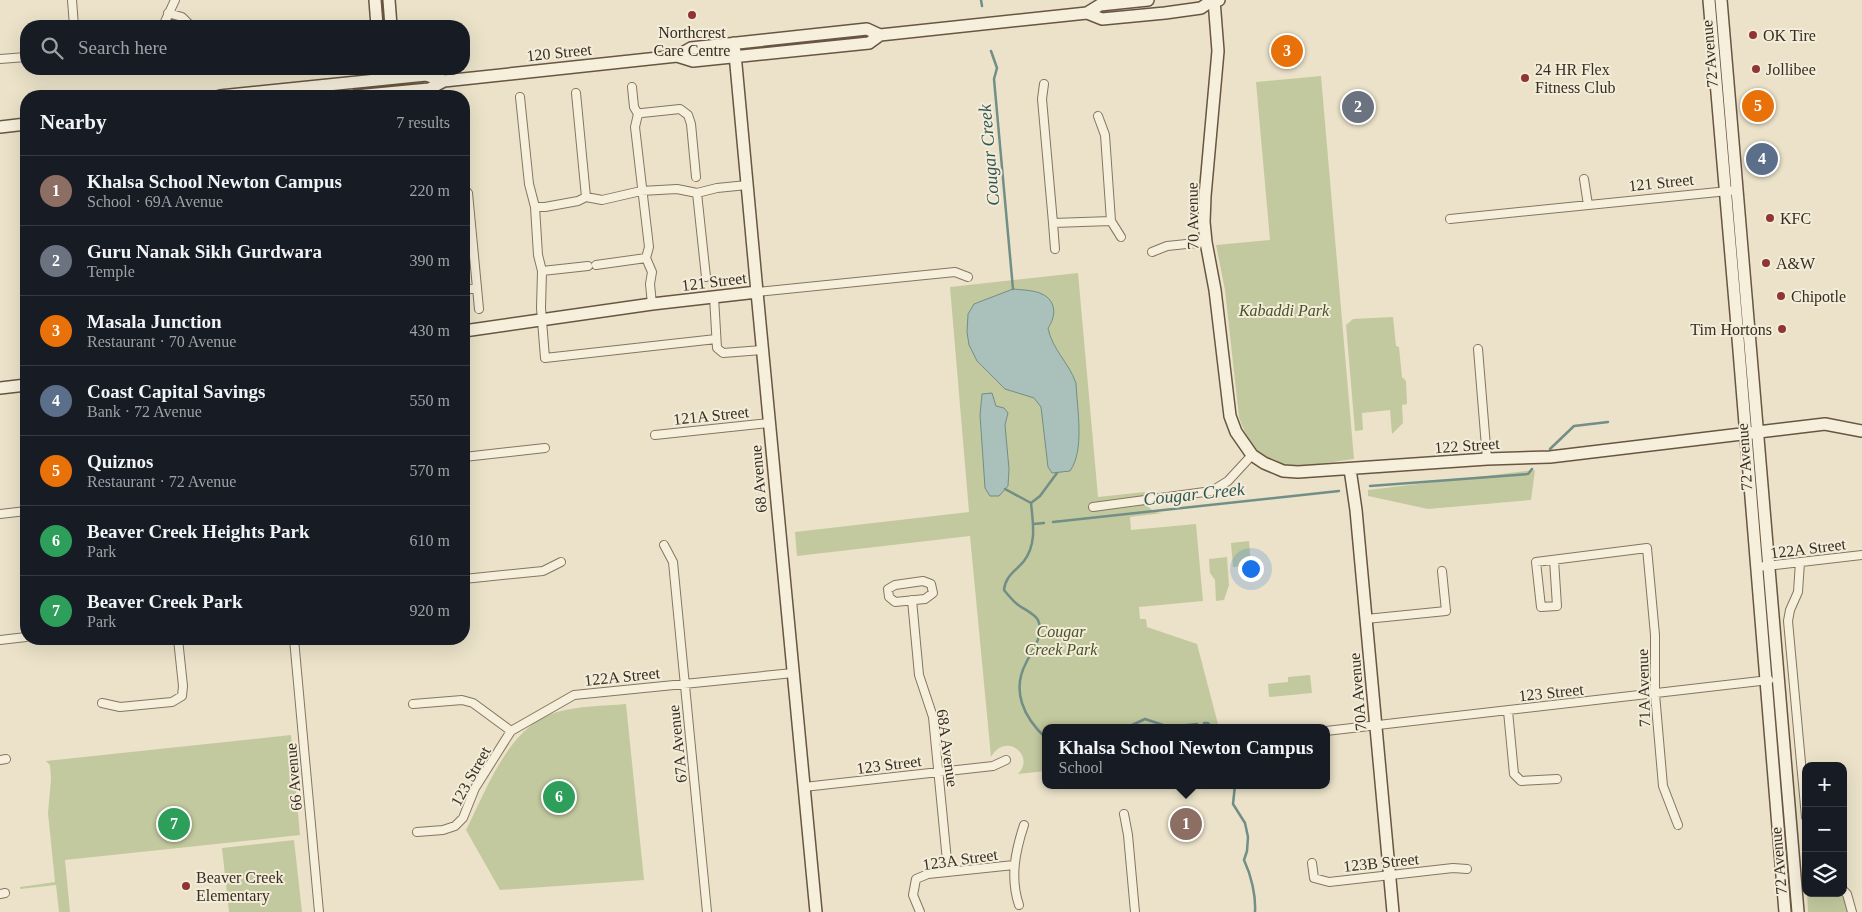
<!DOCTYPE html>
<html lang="en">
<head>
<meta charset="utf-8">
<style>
  body { margin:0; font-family:"Times New Roman",serif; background:#242831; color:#f1f3f6 }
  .controls { position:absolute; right:15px; bottom:15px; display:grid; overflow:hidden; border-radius:10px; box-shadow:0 5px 20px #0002 }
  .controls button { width:45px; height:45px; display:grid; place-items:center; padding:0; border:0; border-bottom:1px solid #363941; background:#171b24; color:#f1f3f6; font:25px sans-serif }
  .you { position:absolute; left:1250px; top:568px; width:18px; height:18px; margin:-12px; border:4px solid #fff; border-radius:50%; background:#1a73e8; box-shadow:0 0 0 8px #1a73e833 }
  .badge { display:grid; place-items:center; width:32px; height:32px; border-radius:50%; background:#c59e9f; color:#fff; font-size:16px; font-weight:700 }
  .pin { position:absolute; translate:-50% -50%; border:2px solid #fff; box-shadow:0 1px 5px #0006 }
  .popup { position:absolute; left:1042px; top:724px; width:288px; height:65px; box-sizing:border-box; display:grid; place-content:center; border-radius:10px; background:#171b24; filter:drop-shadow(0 1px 4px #0005); font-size:16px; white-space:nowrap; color:#9ea1a6 }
  .popup b { font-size:19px; color:#f1f3f6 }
  .popup::after { content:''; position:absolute; left:50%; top:100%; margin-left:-10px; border:10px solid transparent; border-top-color:#171b24 }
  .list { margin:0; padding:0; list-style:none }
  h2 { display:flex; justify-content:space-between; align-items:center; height:65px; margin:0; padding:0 20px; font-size:21px }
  h2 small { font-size:16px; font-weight:400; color:#9ea1a6 }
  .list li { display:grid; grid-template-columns:32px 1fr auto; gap:15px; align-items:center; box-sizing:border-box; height:70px; padding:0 20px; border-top:1px solid #363941 }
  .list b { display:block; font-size:19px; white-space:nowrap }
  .list p { margin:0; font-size:16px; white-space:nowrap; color:#9ea1a6 }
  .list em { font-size:16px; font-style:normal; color:#9ea1a6 }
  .icon { flex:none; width:28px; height:28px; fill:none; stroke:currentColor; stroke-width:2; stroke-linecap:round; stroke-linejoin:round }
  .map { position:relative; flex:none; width:1862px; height:912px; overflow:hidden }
  .search { position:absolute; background:#171b24; box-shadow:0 5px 20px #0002; left:20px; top:20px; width:450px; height:55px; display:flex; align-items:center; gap:12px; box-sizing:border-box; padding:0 18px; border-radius:20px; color:#9ea1a6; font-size:19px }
  .panel { position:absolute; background:#171b24; box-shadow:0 5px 20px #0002; left:20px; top:90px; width:450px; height:555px; border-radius:20px }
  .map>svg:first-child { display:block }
  .green { fill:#c3c99e }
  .water { fill:#aac0ba; stroke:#718e87 }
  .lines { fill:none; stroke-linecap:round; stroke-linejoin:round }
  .stream { stroke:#718e87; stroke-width:2.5 }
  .street-casing { stroke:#86755f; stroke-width:10 }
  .secondary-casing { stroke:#685642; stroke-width:14 }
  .street { stroke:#f6efdc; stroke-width:8 }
  .secondary { stroke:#f6efdc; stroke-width:11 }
  .poi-dot { fill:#903534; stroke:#f3ecd8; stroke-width:2 }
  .labels { text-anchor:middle; stroke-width:4; stroke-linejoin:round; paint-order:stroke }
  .poi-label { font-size:16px; fill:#382d22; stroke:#f3ecd8; text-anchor:start }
  .street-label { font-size:16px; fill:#382d22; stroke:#f3ecd8 }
  .park-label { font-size:16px; font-style:italic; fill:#48532a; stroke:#f3ecd8 }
  .water-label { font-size:18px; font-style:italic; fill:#325655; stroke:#f3ecd8 }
</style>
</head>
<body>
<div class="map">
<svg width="1862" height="912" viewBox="0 0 1862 912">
  <rect width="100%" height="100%" fill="#ebe2c9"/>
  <path class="green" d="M1321,76L1354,459C1299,466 1261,482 1239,417L1225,290L1216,245L1270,240L1256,82Z
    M1078,273L1098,497L1145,492C1144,504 1150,513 1163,513L1130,517L1131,530L1196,524L1203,601L1139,607L1140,619H1146L1147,627L1197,644L1219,728H1046V771L1018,774C1036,756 1006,731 991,757L970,536L797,556L795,532L969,512L950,287Z
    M1393,317L1396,346L1399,347L1402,377L1406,381L1407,404L1402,405L1403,423L1392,434L1390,410L1362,413L1363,430L1355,431L1346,325L1353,319Z
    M1535,470L1531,500L1428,509L1368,496V490Z
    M1249,541L1251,566L1233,567L1231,543Z
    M1227,557L1229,585L1224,600L1216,601L1215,580L1210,573L1209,559Z
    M1310,675L1312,693L1269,697L1268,684L1288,682V677Z
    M626,704L644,880L500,890L466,830C487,789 509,725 557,712C579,706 603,706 626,704Z
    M291,735L300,835L65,860L70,912H59L56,885L20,889V887L55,882L48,813L51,779L50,765L46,761Z
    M294,840L302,912H229L222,848Z
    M1807,893H1841L1847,905V912H1808Z"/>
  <path class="water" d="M1013,289C1022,290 1034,290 1042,294C1057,301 1056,317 1048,328C1052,349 1069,363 1076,383C1077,408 1085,450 1070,471L1052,473L1048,467L1041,407L1034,398L1005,389L977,361L969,345L967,332L968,314L974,304Z
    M992,393L996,406L1004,408L1008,413L1005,425L1009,469L1008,486L999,496H990L985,488L980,415L982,394Z"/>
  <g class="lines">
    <path class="stream" d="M981,0L982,6
      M991,51L997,68L994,79L1013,289
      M1550,449L1574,426L1608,422
      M1370,486L1528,474L1532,469
      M1005,489L1031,503C1033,523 1037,544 1024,561C1016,571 1005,576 1004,590C1008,595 1012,600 1017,604C1023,609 1034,613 1038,620C1045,635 1032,650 1026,663C1011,691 1024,718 1046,738
      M1031,503L1040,496L1057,473
      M1053,522L1339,491
      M1033,524L1044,523
      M1204,723H1208L1212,728
      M1126,728L1145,719L1169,727L1197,724
      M1235,785L1233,804L1245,823L1248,837L1247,851L1244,860C1251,875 1256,895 1255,912"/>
    <defs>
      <path id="street" d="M72,0L74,26
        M168,13L182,17L191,26
        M163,26L175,0
        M0,59L26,57
        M1044,84L1042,99L1053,223L1111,221L1121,237
        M632,87L634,107L638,114L635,127L649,247L646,258L652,272L650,284L652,304
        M576,93L586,197
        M520,97L529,184L535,207L538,255L542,271L541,308L545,358L716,339
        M638,114L642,113L680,109L688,115L691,124L696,177
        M1098,116L1105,135L1111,221
        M1584,179L1588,205
        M464,189L468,193L479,309
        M697,193L706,277
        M535,207H545L578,201L586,197L602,200L641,191L677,189L697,193L717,188L747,185
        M1450,219L1738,190
        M1053,223L1055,249
        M1152,252L1167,246L1206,242
        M596,265L646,258
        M542,271L588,266
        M464,290L477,288
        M757,292L955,272L968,277
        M714,297L717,348L723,353L762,350
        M1478,349L1487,459
        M655,435L769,423
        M464,457L545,448
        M1093,507L1212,491L1228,481L1252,455
        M0,514L26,511
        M664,545L673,562L707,912
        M1554,560L1557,606L1541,607L1536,562L1647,548L1655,635V694L1663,786L1678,825
        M1800,562L1798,592L1790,610L1788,621L1806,817
        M1757,567L1862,555
        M464,579L543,571L561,562
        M923,581L931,584L933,593L925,599L895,602L889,597L888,589L895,585Z
        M912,600L919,675L933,717L948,871
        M1366,619L1446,611L1442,571
        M294,639L319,912
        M0,640L26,637
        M102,703L120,707L172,702L182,696L183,686L178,639
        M413,704L462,700L473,703L511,731
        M1508,711L1514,774L1521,781L1557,779
        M1326,731L1769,680
        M0,760L6,759
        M804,787L993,766L1006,760
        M1124,814L1128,835L1135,912
        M417,832L443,830L455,826L463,818L475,788L511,731L574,695L793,673
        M1312,863L1314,878L1329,882L1453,868L1467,869
        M1843,890L1847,894L1852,912
        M0,894L5,893
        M1019,905C1010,878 1015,852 1024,825
        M920,912L913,895L916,879L928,874L1014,865"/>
      <path id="secondary" d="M375,0L377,26
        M389,0L391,26
        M1214,0L1218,51L1205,196L1204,222L1206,242L1215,290L1230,416L1236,432L1252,455L1264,463L1283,471L1298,472L1487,459L1550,457L1825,424L1862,431
        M1709,0L1736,314L1785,912
        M1721,0L1798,912
        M1087,13L1102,19L1165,13L1201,8L1211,1L1219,0
        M734,43L757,292L816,912
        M677,56L691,48L867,29L880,35
        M220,96L426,75L444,81
        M356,96L429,89L444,81L677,56L693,61L869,43L880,35L1087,13L1100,5L1148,0
        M0,127L26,124
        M464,331L652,304L757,292
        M0,388L26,385
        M1350,469L1356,510L1393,912"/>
    </defs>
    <use href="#street" class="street-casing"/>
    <use href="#secondary" class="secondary-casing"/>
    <use href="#street" class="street"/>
    <use href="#secondary" class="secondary"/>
  </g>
  <g class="poi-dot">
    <circle cx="692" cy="15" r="5"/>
    <circle cx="1753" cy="35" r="5"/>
    <circle cx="1756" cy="69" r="5"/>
    <circle cx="1525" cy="78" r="5"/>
    <circle cx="1770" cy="218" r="5"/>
    <circle cx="1766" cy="263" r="5"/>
    <circle cx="1781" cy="296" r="5"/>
    <circle cx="1782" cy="329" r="5"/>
    <circle cx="186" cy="886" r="5"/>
  </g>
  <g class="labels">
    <g class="poi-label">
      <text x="692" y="38" text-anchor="middle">Northcrest<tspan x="692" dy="18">Care Centre</tspan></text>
      <text x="1763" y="41">OK Tire</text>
      <text x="1535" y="75">24 HR Flex<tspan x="1535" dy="18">Fitness Club</tspan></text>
      <text x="1766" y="75">Jollibee</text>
      <text x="1780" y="224">KFC</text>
      <text x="1776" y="269">A&amp;W</text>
      <text x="1791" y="302">Chipotle</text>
      <text x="1772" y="335" text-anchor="end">Tim Hortons</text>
      <text x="196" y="883">Beaver Creek<tspan x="196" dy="18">Elementary</tspan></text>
    </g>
    <g class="street-label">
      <text transform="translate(559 52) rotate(-6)" y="6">120 Street</text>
      <text transform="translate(1709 54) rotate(-95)" y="6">72 Avenue</text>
      <text transform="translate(1661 182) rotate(-6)" y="6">121 Street</text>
      <text transform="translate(1192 216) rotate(-91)" y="6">70 Avenue</text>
      <text transform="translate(714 281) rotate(-7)" y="6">121 Street</text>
      <text transform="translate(711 415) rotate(-6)" y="6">121A Street</text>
      <text transform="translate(1467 445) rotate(-4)" y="6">122 Street</text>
      <text transform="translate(1744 457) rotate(-94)" y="6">72 Avenue</text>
      <text transform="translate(758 479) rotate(-95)" y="6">68 Avenue</text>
      <text transform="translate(1808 548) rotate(-7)" y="6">122A Street</text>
      <text transform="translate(622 676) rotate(-6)" y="6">122A Street</text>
      <text transform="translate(1643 688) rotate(-92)" y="6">71A Avenue</text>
      <text transform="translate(1357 692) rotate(-95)" y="6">70A Avenue</text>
      <text transform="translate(1551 692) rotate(-6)" y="6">123 Street</text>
      <text transform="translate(677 744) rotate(-96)" y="6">67A Avenue</text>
      <text transform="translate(948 748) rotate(82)" y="6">68A Avenue</text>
      <text transform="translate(889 764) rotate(-7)" y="6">123 Street</text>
      <text transform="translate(470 776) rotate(-61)" y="6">123 Street</text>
      <text transform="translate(293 777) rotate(-95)" y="6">66 Avenue</text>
      <text transform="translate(960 859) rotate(-8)" y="6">123A Street</text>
      <text transform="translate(1778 861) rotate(-95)" y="6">72 Avenue</text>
      <text transform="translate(1381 862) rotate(-6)" y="6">123B Street</text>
    </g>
    <g class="park-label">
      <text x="1284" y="316">Kabaddi Park</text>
      <text x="1061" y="637">Cougar<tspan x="1061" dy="18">Creek Park</tspan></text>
    </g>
    <g class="water-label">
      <text transform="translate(989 155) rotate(-95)" y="6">Cougar Creek</text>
      <text transform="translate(1194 494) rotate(-6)" y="6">Cougar Creek</text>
    </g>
  </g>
</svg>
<div class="controls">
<button>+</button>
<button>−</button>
<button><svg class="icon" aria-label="layers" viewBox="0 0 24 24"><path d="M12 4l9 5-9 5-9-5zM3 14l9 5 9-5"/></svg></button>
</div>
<div class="you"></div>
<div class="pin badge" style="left:1186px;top:824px;background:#8d6e63">1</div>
<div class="popup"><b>Khalsa School Newton Campus</b>School</div>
<div class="pin badge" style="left:1358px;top:107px;background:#6b7280">2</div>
<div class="pin badge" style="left:1287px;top:51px;background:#e8710a">3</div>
<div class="pin badge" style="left:1762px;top:159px;background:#5c6f8a">4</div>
<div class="pin badge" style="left:1758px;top:106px;background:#e8710a">5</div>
<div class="pin badge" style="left:559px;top:797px;background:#2e9e5b">6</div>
<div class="pin badge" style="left:174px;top:824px;background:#2e9e5b">7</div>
<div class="search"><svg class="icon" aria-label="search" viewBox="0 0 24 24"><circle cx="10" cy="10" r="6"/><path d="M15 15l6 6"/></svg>Search here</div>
<section class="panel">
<h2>Nearby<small>7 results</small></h2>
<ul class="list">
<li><span class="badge" style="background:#8d6e63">1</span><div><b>Khalsa School Newton Campus</b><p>School · 69A Avenue</p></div><em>220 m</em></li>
<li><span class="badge" style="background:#6b7280">2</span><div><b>Guru Nanak Sikh Gurdwara</b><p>Temple</p></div><em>390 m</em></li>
<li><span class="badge" style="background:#e8710a">3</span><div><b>Masala Junction</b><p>Restaurant · 70 Avenue</p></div><em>430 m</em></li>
<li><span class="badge" style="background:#5c6f8a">4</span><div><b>Coast Capital Savings</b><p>Bank · 72 Avenue</p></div><em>550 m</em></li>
<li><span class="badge" style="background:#e8710a">5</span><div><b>Quiznos</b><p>Restaurant · 72 Avenue</p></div><em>570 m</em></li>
<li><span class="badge" style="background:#2e9e5b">6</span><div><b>Beaver Creek Heights Park</b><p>Park</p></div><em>610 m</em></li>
<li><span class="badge" style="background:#2e9e5b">7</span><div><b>Beaver Creek Park</b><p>Park</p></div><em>920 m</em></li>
</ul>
</section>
</div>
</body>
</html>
